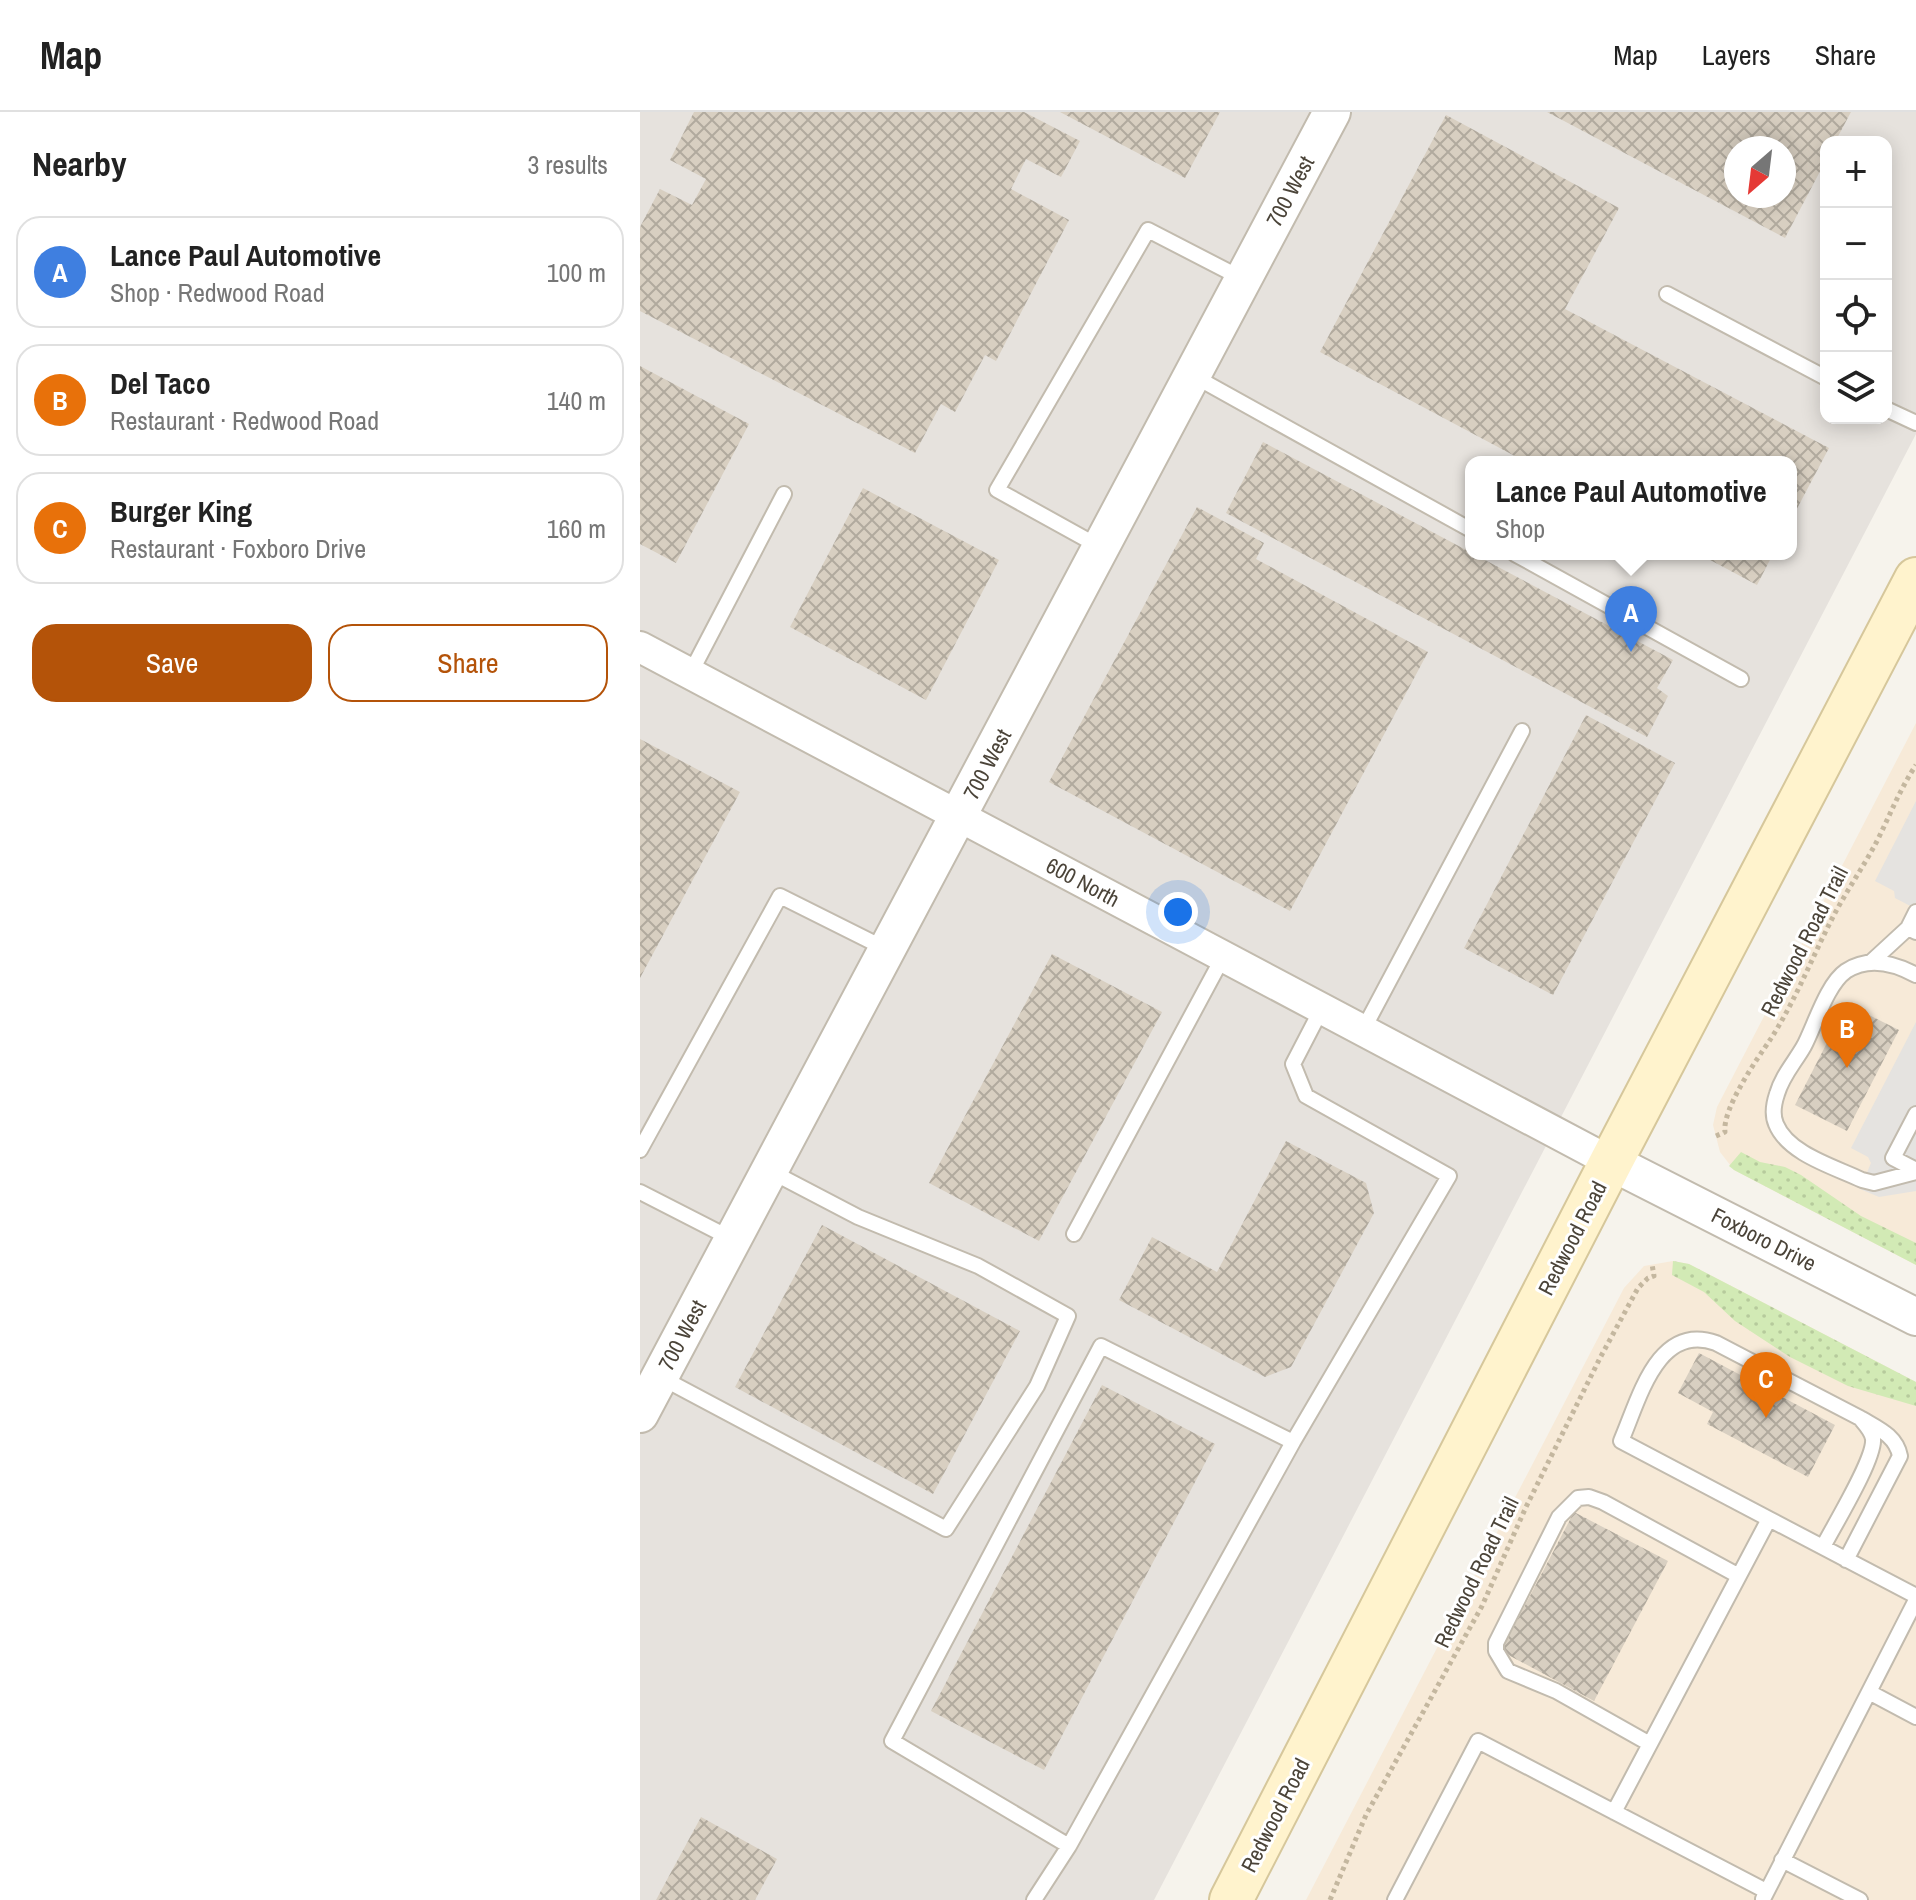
<!DOCTYPE html>
<html lang="en">
<head>
<meta charset="utf-8">
<style>
  body { margin:0; font-family:"Archivo Narrow",sans-serif; background:#f6f6f6; color:#222 }
  .controls { position:absolute; right:24px; top:24px; display:grid; overflow:hidden; border-radius:16px; box-shadow:0 4px 20px #0003 }
  .controls button { width:72px; height:72px; display:grid; place-items:center; padding:0; border:0; border-bottom:2px solid #e0e0e0; background:#fff; color:#222; font:40px sans-serif }
  .compass { position:absolute; left:1084px; top:24px; width:72px; height:72px; border-radius:50%; background:#fff; box-shadow:0 4px 20px #0003; rotate:208deg }
  .you { position:absolute; left:538px; top:800px; width:28px; height:28px; margin:-20px; border:6px solid #fff; border-radius:50%; background:#1a73e8; box-shadow:0 0 0 12px #1a73e833 }
  .badge { display:grid; place-items:center; width:52px; height:52px; border-radius:50%; background:#b45309; color:#fff; font-size:26px; font-weight:700 }
  .pin { position:absolute; translate:-50% -66px; filter:drop-shadow(0 2px 4px #0008) }
  .pin::after { content:''; position:absolute; top:42px; width:28px; height:24px; background:inherit; clip-path:polygon(0 0,100% 0,50% 100%) }
  .popup { position:absolute; left:825px; top:344px; width:332px; height:104px; box-sizing:border-box; display:grid; place-content:center; border-radius:16px; background:#fff; filter:drop-shadow(0 2px 6px #0005); font-size:26px; white-space:nowrap; color:#767676 }
  .popup b { font-size:30px; color:#222 }
  .popup::after { content:''; position:absolute; left:50%; top:100%; margin-left:-16px; border:16px solid transparent; border-top-color:#fff }
  .list { margin:0; padding:0; list-style:none }
  h2 { display:flex; justify-content:space-between; align-items:center; height:104px; margin:0; padding:0 32px; font-size:34px }
  h2 small { font-size:26px; font-weight:400; color:#767676 }
  .list li { display:grid; grid-template-columns:52px 1fr auto; gap:24px; align-items:center; box-sizing:border-box; height:112px; margin:0 16px 16px; padding:0 16px; border:2px solid #e0e0e0; border-radius:24px }
  .list b { display:block; font-size:30px; white-space:nowrap }
  .list p { margin:0; font-size:26px; white-space:nowrap; color:#767676 }
  .list em { font-size:26px; font-style:normal; color:#767676 }
  .actions { display:flex; gap:16px; padding:24px 32px }
  .actions a { flex:1; padding:18px 0; border:2px solid #b45309; border-radius:24px; text-align:center; font-size:28px; color:#b45309 }
  .actions .main { background:#b45309; color:#fff }
  .icon { flex:none; width:44px; height:44px; fill:none; stroke:currentColor; stroke-width:2; stroke-linecap:round; stroke-linejoin:round }
  .map { position:relative; flex:none; width:1276px; height:1788px; overflow:hidden }
  header { display:flex; align-items:center; gap:48px; box-sizing:border-box; height:112px; padding:0 40px; background:#fff; border-bottom:2px solid #e0e0e0 }
  header strong { font-size:38px }
  nav { display:flex; gap:44px; margin-inline-start:auto; font-size:28px }
  main { display:flex }
  aside { flex:1; background:#fff }
  .map>svg:first-child { display:block }
  .commercial { fill:#f7ead8 }
  .industrial { fill:#e6e2dd; fill-rule:evenodd }
  .grass { fill:url(#grass-dots) }
  .parking { fill:#e5e3e0 }
  .building { fill:url(#building-cross-hatch); fill-rule:evenodd }
  .lines { fill:none; stroke-linecap:round; stroke-linejoin:round }
  .service-casing { stroke:#c2bbae; stroke-width:18 }
  .minor-casing { stroke:#c2bbae; stroke-width:34 }
  .tertiary-casing { stroke:#c2bbae; stroke-width:40 }
  .secondary-casing { stroke:#d6c79b; stroke-width:46 }
  .path { stroke:#c4b79f; stroke-width:5; stroke-dasharray:4 4; stroke-linecap:butt }
  .service { stroke:#fff; stroke-width:14 }
  .minor { stroke:#fff; stroke-width:30 }
  .tertiary { stroke:#fff; stroke-width:36 }
  .secondary { stroke:#fff3cd; stroke-width:42 }
  .labels { text-anchor:middle; stroke-width:6; stroke-linejoin:round; paint-order:stroke }
  .street-label { font-size:22px; fill:#4b4439; stroke:#fff }
</style>
</head>
<body>
<header>
<strong>Map</strong>
<nav><a>Map</a><a>Layers</a><a>Share</a></nav>
</header>
<main>
<aside>
<h2>Nearby<small>3 results</small></h2>
<ul class="list">
<li><span class="badge" style="background:#3f7fe0">A</span><div><b>Lance Paul Automotive</b><p>Shop · Redwood Road</p></div><em>100 m</em></li>
<li><span class="badge" style="background:#e8710a">B</span><div><b>Del Taco</b><p>Restaurant · Redwood Road</p></div><em>140 m</em></li>
<li><span class="badge" style="background:#e8710a">C</span><div><b>Burger King</b><p>Restaurant · Foxboro Drive</p></div><em>160 m</em></li>
</ul>
<div class="actions"><a class="main">Save</a><a>Share</a></div>
</aside>
<div class="map">
<svg width="1276" height="1788" viewBox="0 0 1276 1788">
  <defs>
    <pattern id="grass-dots" width="8" height="8" patternUnits="userSpaceOnUse" patternTransform="scale(2)"><rect width="8" height="8" fill="#d2eab5"/><path d="M2 2h.1M6 6h.1" fill="none" stroke="#b6ca9c" stroke-width="1.8" stroke-linecap="round"/></pattern>
    <pattern id="building-cross-hatch" width="8" height="8" patternUnits="userSpaceOnUse" patternTransform="scale(2)"><rect width="8" height="8" fill="#d8cfc1"/><path d="M0 0l8 8M0 8l8-8" fill="none" stroke="#b1aa9e"/></pattern>
  </defs>
  <rect width="100%" height="100%" fill="#f6f3ec"/>
  <path class="commercial" d="M1276,611V1153L1094,1058L1080,1040L1073,1013L1077,995Z
    M1033,1149L1049,1152L1276,1270V1788H666L984,1176L1004,1154Z"/>
  <path class="industrial" d="M0,0H1276V322L514,1788H0ZM1186,30H1246V306H1186ZM1096,36H1144V84H1096ZM831,350H1151V442H831Z"/>
  <path class="grass" d="M1101,1040L1120,1050L1145,1055L1161,1063L1221,1104L1276,1131V1153L1094,1058L1089,1054Z
    M1033,1149L1049,1152L1276,1270V1294L1208,1274L1150,1245L1095,1209L1064,1180L1032,1163Z"/>
  <path class="parking" d="M1276,689V797L1255,786L1254,779L1235,769Z
    M1276,910V1079L1239,1085L1220,1077L1231,1051L1228,1045L1211,1036Z"/>
  <path class="building" d="M54,0H384L440,29L421,65L386,47L371,77L429,108L356,249L345,243L315,300L301,292L275,341L0,199V115L20,77L52,93L66,67L30,48Z
    M420,0H580L545,66Z
    M907,0H1211L1195,30H1186V48L1145,126ZM1096,36H1144V84H1096Z
    M806,3L979,96L925,197L1189,336L1151,408V350H886L680,240Z
    M0,254L109,312L36,451L0,432Z
    M623,330L1033,548L1017,576L1028,584L1007,625L586,401Z
    M223,376L359,448L286,588L150,515Z
    M557,395L624,431L616,447L788,540L650,799L409,670Z
    M1059,442H1133L1117,473Z
    M946,603L1035,651L913,883L824,836Z
    M0,627L100,680L0,866Z
    M412,842L522,900L399,1129L289,1071Z
    M1207,892L1259,918L1207,1019L1155,993Z
    M646,1029L726,1071L734,1101L651,1255L625,1265L479,1188L512,1125L577,1160Z
    M182,1113L380,1219L293,1382L95,1275Z
    M1059,1241L1195,1313L1168,1365L1067,1312L1073,1300L1038,1281Z
    M462,1273L575,1332L404,1658L291,1599Z
    M934,1400L1028,1449L954,1589L861,1539Z
    M61,1705L137,1747L115,1788H16Z"/>
  <g class="lines">
    <defs>
      <path id="service" d="M1027,182L1186,266
        M552,263L831,418
        M1246,297L1276,311
        M460,435L357,378L508,118L601,166
        M875,442L1101,567
        M50,562L144,382
        M1276,800L1268,816L1276,820
        M1230,851L1268,816
        M1276,863C1254,851 1229,844 1206,859C1187,872 1175,913 1164,934C1155,950 1142,964 1137,982C1134,991 1132,1003 1136,1012C1148,1042 1195,1055 1222,1068L1234,1071L1276,1060
        M723,918L882,619
        M1276,1002L1253,1046L1276,1058
        M0,1038L140,784L248,838
        M0,1080L92,1127
        M434,1122L583,845
        M22,1266L306,1417L397,1274L428,1204L338,1154L218,1105L130,1059
        M1129,1407L981,1329C999,1288 1017,1210 1076,1231L1220,1306C1225,1312 1232,1319 1233,1327C1235,1347 1193,1415 1183,1435
        M1206,1448L1260,1344C1256,1324 1239,1317 1222,1307
        M1229,1580L1276,1605
        M1010,1632L916,1579L868,1559L856,1539V1531L919,1405L938,1386L949,1385L963,1390L1099,1464
        M974,1700L1129,1407L1276,1484
        M429,1734L252,1629L461,1234L653,1330
        M1142,1748L1220,1788
        M1123,1787L1276,1488
        M394,1788L429,1734L653,1330L809,1064L666,984L653,952L682,896
        M755,1788L838,1629L1126,1779"/>
      <path id="minor" d="M0,535L971,1050"/>
      <path id="tertiary" d="M971,1050L1276,1205
        M0,1302L692,0"/>
      <path id="secondary" d="M591,1788L971,1050L1276,467"/>
    </defs>
    <use href="#service" class="service-casing"/>
    <use href="#minor" class="minor-casing"/>
    <use href="#tertiary" class="tertiary-casing"/>
    <use href="#secondary" class="secondary-casing"/>
    <path class="path" d="M1076,1024L1085,1020C1082,997 1117,947 1130,928C1156,888 1172,845 1194,803C1207,778 1224,754 1237,729C1250,703 1260,677 1276,653
      M690,1788L726,1703L842,1494L886,1395L960,1246L998,1176L1008,1166L1014,1164L1012,1152"/>
    <use href="#service" class="service"/>
    <use href="#minor" class="minor"/>
    <use href="#tertiary" class="tertiary"/>
    <use href="#secondary" class="secondary"/>
  </g>
  <g class="labels">
    <g class="street-label">
      <text transform="translate(650 79) rotate(-62)" y="8">700 West</text>
      <text transform="translate(347 652) rotate(-62)" y="8">700 West</text>
      <text transform="translate(443 770) rotate(28)" y="8">600 North</text>
      <text transform="translate(1164 829) rotate(-63)" y="8">Redwood Road Trail</text>
      <text transform="translate(932 1126) rotate(-63)" y="8">Redwood Road</text>
      <text transform="translate(1124 1127) rotate(27)" y="8">Foxboro Drive</text>
      <text transform="translate(42 1223) rotate(-62)" y="8">700 West</text>
      <text transform="translate(836 1460) rotate(-64)" y="8">Redwood Road Trail</text>
      <text transform="translate(635 1703) rotate(-63)" y="8">Redwood Road</text>
    </g>
  </g>
</svg>
<div class="controls">
<button>+</button>
<button>−</button>
<button><svg class="icon" aria-label="locate" viewBox="0 0 24 24"><circle cx="12" cy="12" r="6"/><path d="M12 2v4M12 18v4M2 12h4M18 12h4"/></svg></button>
<button><svg class="icon" aria-label="layers" viewBox="0 0 24 24"><path d="M12 4l9 5-9 5-9-5zM3 14l9 5 9-5"/></svg></button>
</div>
<svg class="compass" viewBox="-18 -18 36 36"><path d="M0-13l5 13h-10z" fill="#e53935"/><path d="M0 13l5-13h-10z" fill="#767676"/></svg>
<div class="you"></div>
<div class="pin badge" style="left:991px;top:540px;background:#3f7fe0">A</div>
<div class="popup"><b>Lance Paul Automotive</b>Shop</div>
<div class="pin badge" style="left:1207px;top:956px;background:#e8710a">B</div>
<div class="pin badge" style="left:1126px;top:1306px;background:#e8710a">C</div>
</div>
</main>
</body>
</html>
